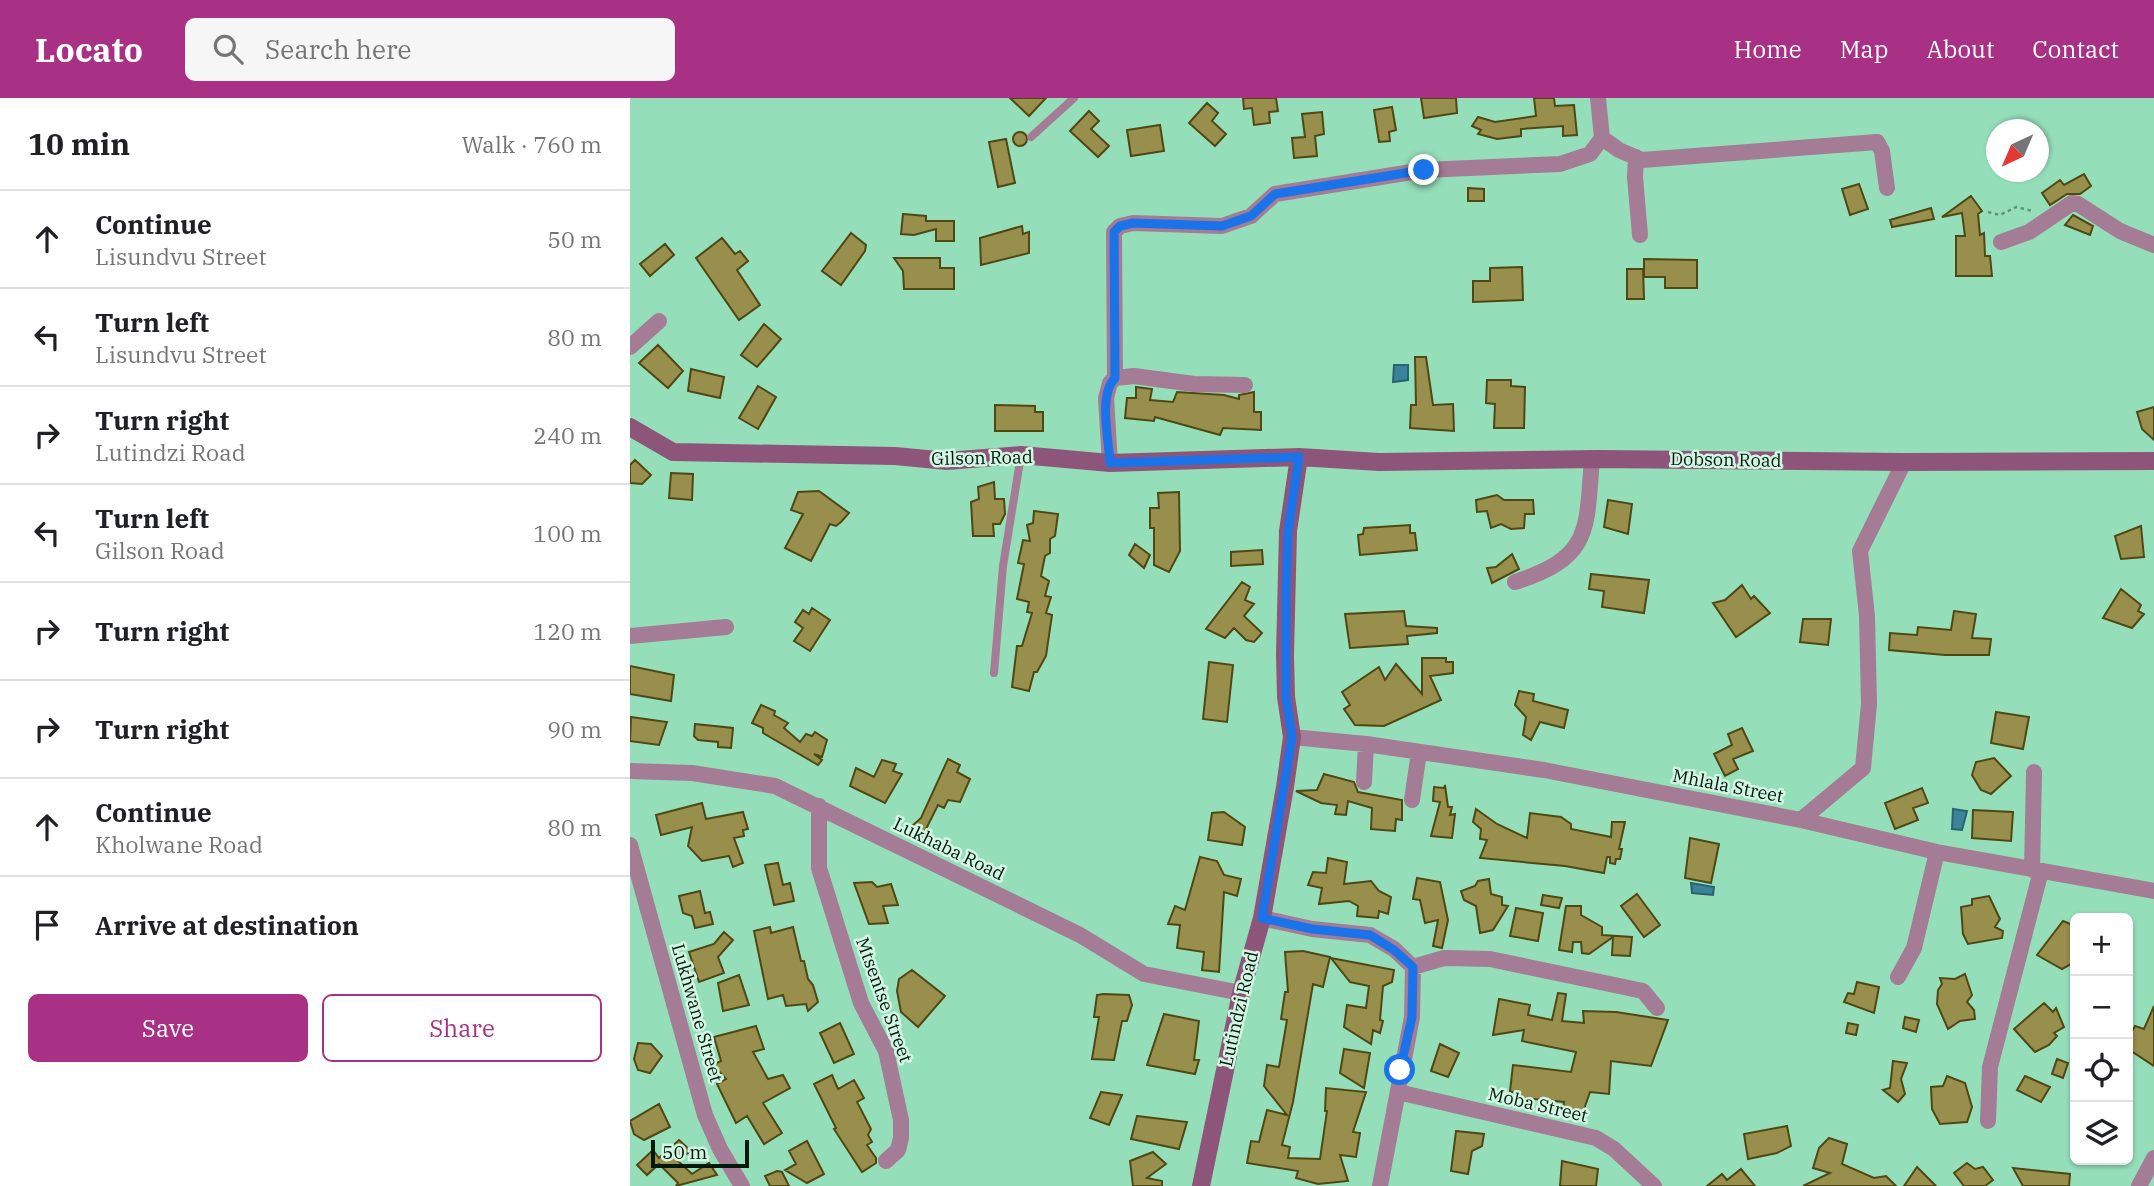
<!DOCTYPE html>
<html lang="en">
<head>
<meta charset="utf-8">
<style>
  body { margin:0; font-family:"IBM Plex Serif",serif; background:#f6f6f6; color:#202124 }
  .controls { position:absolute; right:21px; bottom:21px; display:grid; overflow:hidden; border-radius:10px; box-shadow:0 2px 5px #0004 }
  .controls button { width:63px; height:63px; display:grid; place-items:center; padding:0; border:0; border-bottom:2px solid #e0e0e0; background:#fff; color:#202124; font:35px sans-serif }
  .compass { position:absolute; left:1356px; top:21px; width:63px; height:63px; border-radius:50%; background:#fff; box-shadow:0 2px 5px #0004; rotate:224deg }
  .scale { position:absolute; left:21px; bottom:18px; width:98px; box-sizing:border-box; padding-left:7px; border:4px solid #00190d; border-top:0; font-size:19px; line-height:24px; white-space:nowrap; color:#00190d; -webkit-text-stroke:5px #d3f6e3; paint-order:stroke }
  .stop { position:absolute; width:21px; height:21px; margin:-16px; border:5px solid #1a73e8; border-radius:50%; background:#fff }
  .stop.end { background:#1a73e8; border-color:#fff; box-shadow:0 2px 7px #0008 }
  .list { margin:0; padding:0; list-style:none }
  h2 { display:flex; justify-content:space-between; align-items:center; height:91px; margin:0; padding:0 28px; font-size:30px }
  h2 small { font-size:23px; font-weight:400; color:#757577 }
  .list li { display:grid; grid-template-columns:46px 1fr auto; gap:21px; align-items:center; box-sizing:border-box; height:98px; padding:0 28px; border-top:2px solid #e0e0e0 }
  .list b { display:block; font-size:26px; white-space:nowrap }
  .list p { margin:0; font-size:23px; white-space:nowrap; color:#757577 }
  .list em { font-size:23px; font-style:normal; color:#757577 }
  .actions { display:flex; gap:14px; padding:21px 28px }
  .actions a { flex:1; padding:16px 0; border:2px solid #a83085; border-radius:10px; text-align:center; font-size:24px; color:#a83085 }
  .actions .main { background:#a83085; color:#fff }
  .icon { flex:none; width:38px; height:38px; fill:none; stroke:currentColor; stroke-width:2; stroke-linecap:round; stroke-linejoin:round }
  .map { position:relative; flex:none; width:1524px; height:1088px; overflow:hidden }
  header { display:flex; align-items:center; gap:42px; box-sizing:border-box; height:98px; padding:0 35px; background:#a83085; color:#fff }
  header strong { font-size:33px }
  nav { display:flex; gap:38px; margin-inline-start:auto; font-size:24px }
  .search { width:490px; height:63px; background:#f6f6f6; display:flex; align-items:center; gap:18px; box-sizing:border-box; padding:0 24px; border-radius:10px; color:#757577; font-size:26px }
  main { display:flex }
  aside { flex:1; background:#fff }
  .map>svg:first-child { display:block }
  .water { fill:#3a839a; stroke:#296370; stroke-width:2 }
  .building { fill:#988f4c; stroke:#4f4813; stroke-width:2 }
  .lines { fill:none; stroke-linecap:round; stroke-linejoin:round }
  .path { stroke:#5e957a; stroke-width:2.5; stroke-dasharray:3.5 3.5; stroke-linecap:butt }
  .lane { stroke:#a47c95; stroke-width:8 }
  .street { stroke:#a47c95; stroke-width:16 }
  .secondary { stroke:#8e557a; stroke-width:18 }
  .route { stroke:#1a73e8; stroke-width:9 }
  .labels { text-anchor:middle; stroke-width:5; stroke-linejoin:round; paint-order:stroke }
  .street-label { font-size:18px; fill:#00190d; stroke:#d3f6e3 }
</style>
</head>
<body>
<header>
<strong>Locato</strong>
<div class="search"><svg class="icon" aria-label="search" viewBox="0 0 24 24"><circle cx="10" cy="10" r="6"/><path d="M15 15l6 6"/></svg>Search here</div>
<nav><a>Home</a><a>Map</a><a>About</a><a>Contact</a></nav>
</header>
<main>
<aside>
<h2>10 min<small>Walk · 760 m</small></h2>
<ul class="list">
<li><svg class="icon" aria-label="ahead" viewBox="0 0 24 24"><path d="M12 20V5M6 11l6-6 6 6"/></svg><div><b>Continue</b><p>Lisundvu Street</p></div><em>50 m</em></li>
<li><svg class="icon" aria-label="left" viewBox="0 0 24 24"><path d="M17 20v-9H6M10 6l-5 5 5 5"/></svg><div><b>Turn left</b><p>Lisundvu Street</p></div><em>80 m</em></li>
<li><svg class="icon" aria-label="right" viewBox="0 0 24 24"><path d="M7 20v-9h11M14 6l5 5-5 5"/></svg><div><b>Turn right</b><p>Lutindzi Road</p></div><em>240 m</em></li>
<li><svg class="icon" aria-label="left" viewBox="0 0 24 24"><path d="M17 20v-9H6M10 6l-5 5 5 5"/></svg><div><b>Turn left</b><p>Gilson Road</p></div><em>100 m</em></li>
<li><svg class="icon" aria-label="right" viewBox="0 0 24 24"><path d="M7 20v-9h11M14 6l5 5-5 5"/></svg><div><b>Turn right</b></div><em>120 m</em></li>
<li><svg class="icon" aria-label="right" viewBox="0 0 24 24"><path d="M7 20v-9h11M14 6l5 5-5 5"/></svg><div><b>Turn right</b></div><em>90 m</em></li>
<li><svg class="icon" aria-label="ahead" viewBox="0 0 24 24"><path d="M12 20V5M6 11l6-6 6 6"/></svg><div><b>Continue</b><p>Kholwane Road</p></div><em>80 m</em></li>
<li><svg class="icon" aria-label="arrive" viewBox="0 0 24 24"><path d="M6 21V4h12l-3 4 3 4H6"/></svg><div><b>Arrive at destination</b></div></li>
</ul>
<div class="actions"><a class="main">Save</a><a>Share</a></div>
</aside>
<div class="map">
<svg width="1524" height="1088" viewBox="0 0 1524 1088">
  <rect width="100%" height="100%" fill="#95deba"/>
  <path class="water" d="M764,267H778V282L763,284Z
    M1323,711L1337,713L1332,732L1322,731Z
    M1061,785L1084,789L1083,797L1062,795Z"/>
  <path class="building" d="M380,0H416L399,18Z
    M613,0H646L648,13L639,14L640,25L624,27L622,10L614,11Z
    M791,0H826L827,15L794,20Z
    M904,0H924L925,8L944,7L947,37L933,38V28L891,31V38L867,41L848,36L851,32L842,28L848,19L865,24L906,18Z
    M577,5L588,15L582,23L596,36L585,48L559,25Z
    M762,9L766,32L759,34L760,43L749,44L744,12Z
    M459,13L469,23L461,31L479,48L468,59L440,33Z
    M692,14L694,36L685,38L687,58L664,60L662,40L675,39L672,16Z
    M530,27L534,53L501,58L497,32Z
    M383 41a7 7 0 1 1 14 0a7 7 0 1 1-14 0Z
    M376,41L385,85L368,89L359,44Z
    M1454,76L1461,88L1450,96H1437L1420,107L1412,95L1430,82L1434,87Z
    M1229,86L1238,111L1220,117L1212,91Z
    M838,90L854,91V103H838Z
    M1341,98L1352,113L1348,116L1350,137L1354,135L1355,158H1360L1362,178H1326V138H1335L1332,115L1312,119Z
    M1301,110L1304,121L1262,129L1260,122Z
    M273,116L296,118V123H324V143H306V131L284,137L271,136Z
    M1443,117L1463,128L1460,137L1435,127Z
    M392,128L393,136L399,134V155L351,167L350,140Z
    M221,135L236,147L235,153L211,187L192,173Z
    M92,140L105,156L110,153L118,163L107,172L130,207L109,222L66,160Z
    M35,146L44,157L20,178L10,166Z
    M264,160H310V170H324V191H274L273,173Z
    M1014,161L1067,162V190H1035V179H1014Z
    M892,169L893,202L843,204V183H860V170Z
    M997,171H1013L1014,201H997Z
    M134,226L151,241L127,269L111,257Z
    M28,247L53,273L38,290L9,265Z
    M785,259H796L803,307L823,306L824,333L780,330L781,307H786Z
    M61,271L94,279L90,300L58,293Z
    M857,282H881V288L895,289L894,330H864L865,306L856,305Z
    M128,288L146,299L128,331L109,320Z
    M506,289L522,291L520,302L543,304L547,294L594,297L609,301V297L624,294V314H631V332L593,330L590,337L525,319L524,323L495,320L497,300H506Z
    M365,307L405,308V314H413V333H365Z
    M1524,309V342L1512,331L1507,314Z
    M5,362L21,377L12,386L0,385V367Z
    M41,375L63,376L62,402L39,400Z
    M364,384L365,401H374L375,416L370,426H363L364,438H343L341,404L349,401L348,389Z
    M189,393L219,415L211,424L206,428L200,426L181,463L155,450L173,416L161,412L168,394Z
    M549,394L550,453L539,474L524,467V430H520V410H529L528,395Z
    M867,397L874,402H903L904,416H895L894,430L881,431L871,426L861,430L857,413L847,414L846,402Z
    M978,402L1002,406L998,436L974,429Z
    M404,413L428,416L425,438L420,441V455L415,458L411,478L419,483L415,498L421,499L416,515L422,517L416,558L407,574H404L399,593L382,589L387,548H392L402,515L397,514L399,504L387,501L394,466L388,465L393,442L400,443L397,427L403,425Z
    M780,427V435H785L787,452L730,457L728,437L733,436L734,430Z
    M1511,428L1514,459L1491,461L1485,438Z
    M505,446L520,457L514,470L499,457Z
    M632,452L633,466L601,468V454Z
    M882,456L889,471L862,485L857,470L866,469Z
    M961,476L1019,482L1014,515L972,509L974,493L959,491Z
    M612,484L620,489L615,502L624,506L614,518L632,535L624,544L616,542L604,530L595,540L576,531Z
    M1112,487L1121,501L1124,498L1140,515L1106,539L1083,505L1095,502Z
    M1491,491L1511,507L1508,513L1514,516L1502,530L1473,520Z
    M182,510L200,522L180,553L164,543L173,530L165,524L173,512L179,516Z
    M774,513L776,528L807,530V535L777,538L778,546L720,550L715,516Z
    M1324,513L1346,516L1342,540L1361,541L1359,557H1315L1259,552L1260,535L1287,537L1288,529L1321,532Z
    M1173,521H1201L1198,547L1170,544Z
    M792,560H816V564H823V575L800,578L811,602L754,628L725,627L714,611L720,607L712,594L749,569L755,582L766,566L792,596Z
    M579,564L603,567L597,624L573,621Z
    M0,568L44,577L41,603L0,596Z
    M889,593L904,596L903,603L938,612L934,630L910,624L901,642L893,637L896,619L885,607Z
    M131,607L145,613L144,617L158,625L154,630L170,644L176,636L182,638L185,634L197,642L192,659L184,656L192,662L188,667L133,635V630L122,625Z
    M1366,614L1399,619L1393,651L1361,645Z
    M1,619L37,624L29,647L0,643Z
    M65,626L103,630L101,650L88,649V644L68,642L64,638Z
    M1112,630L1123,653L1103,661L1108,671L1095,678L1084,656L1102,647L1098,636Z
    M1364,660L1381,678L1361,696L1351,692L1342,677L1346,664Z
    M318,661L330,667L327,674L340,681L330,704L318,702L314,710L308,707L290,743L285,741L282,728L291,720Z
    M252,662L266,666L263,673L272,676L255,705L220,688L226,670L244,679Z
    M694,676L724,684L728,694L772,702V722L766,721L765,733L741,731L742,710L718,703L716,717L705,716L707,707L691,705L666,693L687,692Z
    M815,687L818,709H822L820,717L825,716L822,740L801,738L810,704L803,703L804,689L814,690Z
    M1292,690L1298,705L1283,710L1288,722L1265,731L1255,705Z
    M72,705L76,721L113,714L118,731L113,732L114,738L104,740L113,765L103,769L99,758L72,763L58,748L62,729L31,737L26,717Z
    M846,711L867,726L897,740L900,715L931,719L941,726V731L981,739L982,724H995L989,751H992L990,761H986L985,766L980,765V759H977L974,775L935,768L850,760L857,742L850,741L851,731L843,724Z
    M1343,712L1383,714L1381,743L1342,740Z
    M594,714L615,729L612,747L578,742L582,715Z
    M1060,740L1089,746L1081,785L1055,780Z
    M570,759L587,763L594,777L611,781L607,798L594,794L589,874L572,872L574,854L547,850L550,827L538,826L545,808L555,812Z
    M698,760L717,764L714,786L741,783L749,793L761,799L758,816L749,813L748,820L727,818L728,808L719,803L689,806L692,790L678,787L683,774L696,775Z
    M148,765L153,787L160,785L164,803L144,807L135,767Z
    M787,780L810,784L818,822L812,850L803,848L808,822L795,825L790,802L783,801Z
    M859,781L861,796L872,799V807L878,808L863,832L850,835L846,808L834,802L831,793L845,788L848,783Z
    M242,784L247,789L261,786L268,807L253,808L258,825L239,826L224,785Z
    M70,793L75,815L80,814L83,826L65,830L62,818L53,815L49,798Z
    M1007,796L1030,827L1014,839L991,808Z
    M913,797L932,800L929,810L911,807Z
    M1359,798L1370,821L1365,829L1373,833L1372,840L1338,846L1333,836L1331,809L1342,807V801Z
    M936,808H951V817L972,829V837L1002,839L1000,858L982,857L983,839L959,856L952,855L951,844H943L942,854L929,852Z
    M886,810L913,815L908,843L880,838Z
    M1433,823L1445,828V864L1432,871L1407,857Z
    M140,829L141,835L163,829L171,863H174L178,881L183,887L188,904L178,913L176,906L156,908L153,897L138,901L124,833Z
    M94,834L103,842L88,859L94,875L69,884L59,854L84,846Z
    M673,853L700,859L693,889L683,886L663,1004L652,1047L660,1049L658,1060L690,1061L697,1013H695L696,990L736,994L723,1034L730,1035L726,1059L710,1057L718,1083L688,1086L666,1080L668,1073L617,1065L621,1043L629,1044L637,1012L657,1017L634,988L637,967L649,969L657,922L651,921L655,894H658L655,854Z
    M701,860L764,872L762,884L753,888L750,922L753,923L750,935L743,932L741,946L714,929L717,907L736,910L739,888L720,884Z
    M282,872L315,898L288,929L271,914L267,893L269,881Z
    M1335,876L1342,897L1337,904L1344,912L1345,921L1330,923L1318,931L1307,906L1308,892L1312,886L1310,880L1325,881Z
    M109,877L119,907L93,913L88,885Z
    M1227,884L1249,889L1244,915L1214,904L1218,895L1224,896Z
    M928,895L936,896L932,923L954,925L953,913L986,914L1038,922L1021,968L981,963L979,996L960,994L952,1017L933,1009L934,1004L894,1000L880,993L883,967L941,974L946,954L892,943L894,932L863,937L869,901L900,907L898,917L922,922Z
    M473,896L499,897L502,907L497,923H492L484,962L462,961L469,919H464L467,897Z
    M1414,905L1423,914L1426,910L1434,929L1424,935L1427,938L1419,947L1405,954L1384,931Z
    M1524,908V968L1498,951V940L1505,928L1514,931Z
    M534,916L569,923L564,962H569L565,976L517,967Z
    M1275,919L1289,922L1286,934L1273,930Z
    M210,925L224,956L204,965L190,935Z
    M1218,925L1228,927L1226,937L1216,935Z
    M126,928L134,951L123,954L138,981L153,977L160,990L133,1005L152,1035L134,1046L117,1018L106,1025L87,986L96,981L83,967L91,963L84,939Z
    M8,945L21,946L32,958L20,975L8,972L4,961Z
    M810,946L829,955L818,979L801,973Z
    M714,951L740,955L734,990L710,975Z
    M1427,961L1438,965L1433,980L1422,976Z
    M1263,963L1277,965L1271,981L1275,996L1268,1004L1253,992L1260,990Z
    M202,977L208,991L224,982L234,1000L227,1004L241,1031L238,1037L242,1044L237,1047L246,1060V1065L232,1074L204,1031L206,1030L184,986Z
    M1317,978L1335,985L1342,1009L1337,1024L1310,1026L1302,1011L1301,989L1313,988Z
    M1395,978L1420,989L1411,1004L1387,992Z
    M471,994L492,997L479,1027L460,1020Z
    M29,1006L40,1029L14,1042L4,1036L0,1023Z
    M507,1018L557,1024L549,1051L501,1041Z
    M1157,1028L1161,1048L1147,1055L1118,1061L1114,1036Z
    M826,1033L854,1036L852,1048L842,1053L838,1076L821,1073Z
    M1199,1040L1217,1046L1212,1066L1244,1080L1256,1078L1266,1088H1173L1200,1075L1183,1070L1189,1050Z
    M49,1042L61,1053L47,1062L62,1076L79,1065L87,1077L46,1088L48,1085L29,1066L17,1077L7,1067L23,1052L29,1060Z
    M177,1043L194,1076L177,1085L155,1072L166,1066L159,1053Z
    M523,1054L536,1066L517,1080L532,1083V1088H503L500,1063Z
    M932,1063L968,1071L966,1088H930Z
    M1337,1065L1345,1071L1353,1069L1363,1082L1355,1088H1334L1324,1075Z
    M1287,1069L1306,1088H1274Z
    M1383,1070L1440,1076L1439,1088H1393Z
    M1111,1071L1125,1088H1077L1092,1076L1097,1082Z
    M147,1073L152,1074L159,1088H140L135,1078Z"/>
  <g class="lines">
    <path class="path" d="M1358,114L1370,117L1386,109L1403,113"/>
    <path class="lane" d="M401,39L444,0
      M364,575L373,468L391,357"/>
    <path class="street" d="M972,40L989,52L1012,62L1247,44L1252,53L1257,90
      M1006,59L1005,79L1010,137
      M1371,144L1399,134L1442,105L1448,106L1490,133L1524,147
      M0,249L29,223
      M485,280L484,134L490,128L503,125L592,128L621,118L645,96L794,72L930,66L960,56L972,40L968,0
      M480,365L476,300L480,285L485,280L504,278L564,286L615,287
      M885,484C962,459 956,433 962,361
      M0,538L96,529
      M662,639L736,646L914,672L1171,722L1307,754L1524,793
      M0,673L62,675L145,688L450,837L514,876L611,895
      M734,684L736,646
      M782,702L789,654
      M189,708V770L231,905L256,953L271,1022V1040L268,1052L256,1063
      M1171,722L1233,670L1239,606L1237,518L1230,453L1274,364
      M0,747L75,1017L90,1051L112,1088
      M1402,772L1404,674
      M632,820L682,831L740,837L764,851L783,869L782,919L750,1088
      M783,869L814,860L860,861L1013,893L1027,910
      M1268,879L1284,850L1307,754
      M768,994L966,1040L984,1051L1024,1088
      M1358,1023L1360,969L1411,773
      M1509,1088L1524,1060"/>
    <path class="secondary" d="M0,329L43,354L265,358L317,363L391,357L480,365L669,359L749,364L968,361L1274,364L1524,363
      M571,1088L611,895L632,820L655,689L662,639L656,599L655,556L658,433L669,359"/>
  </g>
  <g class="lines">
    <path class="route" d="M770,972L782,919L783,869L764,852L740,837L682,831L632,820L662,639L656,599V494L658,433L669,359L480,365C479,342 468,297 485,280L484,134L490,128L503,125L592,128L621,118L645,96L794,72"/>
  </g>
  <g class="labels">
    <g class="street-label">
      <text transform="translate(352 360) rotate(-1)" y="6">Gilson Road</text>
      <text transform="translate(1096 362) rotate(1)" y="6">Dobson Road</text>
      <text transform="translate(1098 688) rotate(11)" y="6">Mhlala Street</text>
      <text transform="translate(319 751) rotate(26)" y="6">Lukhaba Road</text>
      <text transform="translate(254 902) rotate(70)" y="6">Mtsentse Street</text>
      <text transform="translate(609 911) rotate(-77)" y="6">Lutindzi Road</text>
      <text transform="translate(67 915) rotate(74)" y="6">Lukhwane Street</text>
      <text transform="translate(908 1007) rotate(13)" y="6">Moba Street</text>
    </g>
  </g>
</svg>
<div class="controls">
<button>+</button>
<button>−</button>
<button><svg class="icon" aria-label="locate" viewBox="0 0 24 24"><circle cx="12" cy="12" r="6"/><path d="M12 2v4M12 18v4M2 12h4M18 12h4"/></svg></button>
<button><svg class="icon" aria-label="layers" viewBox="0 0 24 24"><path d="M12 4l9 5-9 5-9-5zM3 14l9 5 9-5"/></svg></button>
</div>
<svg class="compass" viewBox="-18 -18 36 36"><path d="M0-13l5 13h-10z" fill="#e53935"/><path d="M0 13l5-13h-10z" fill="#757577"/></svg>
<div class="scale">50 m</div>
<div class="stop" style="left:770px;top:972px"></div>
<div class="stop end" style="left:794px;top:72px"></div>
</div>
</main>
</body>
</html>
